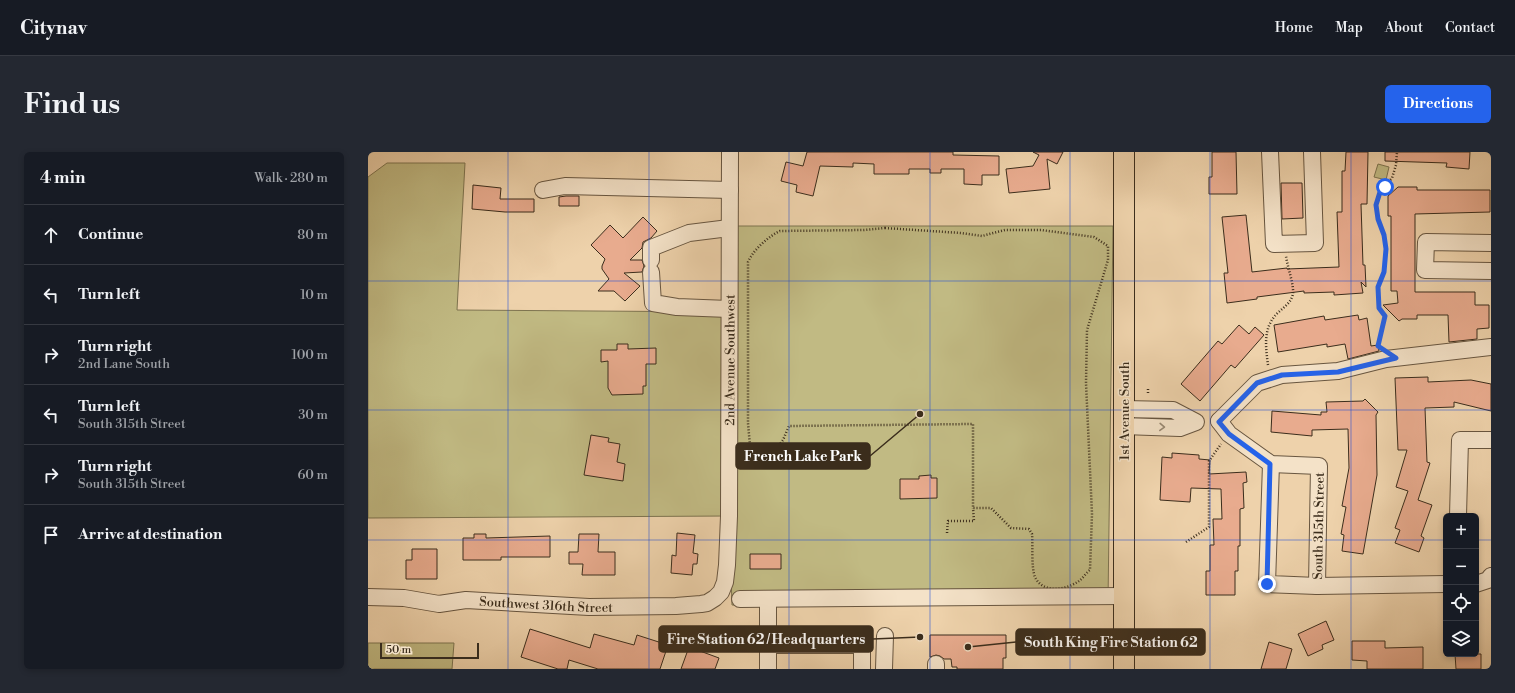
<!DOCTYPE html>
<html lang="en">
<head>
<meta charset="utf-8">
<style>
  body { margin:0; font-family:"Libre Bodoni",serif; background:#242831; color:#f1f3f6 }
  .controls { position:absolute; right:12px; bottom:12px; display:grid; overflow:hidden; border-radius:6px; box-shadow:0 2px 6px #0003 }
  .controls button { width:36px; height:36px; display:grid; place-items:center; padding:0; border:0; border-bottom:1px solid #363941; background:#171b24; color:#f1f3f6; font:20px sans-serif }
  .scale { position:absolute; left:12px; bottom:10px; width:99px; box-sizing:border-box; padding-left:4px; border:2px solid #3b2d1c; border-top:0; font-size:11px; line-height:14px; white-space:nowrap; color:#3b2d1c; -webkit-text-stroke:3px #f4e2c8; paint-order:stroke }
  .stop { position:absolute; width:12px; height:12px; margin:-9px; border:3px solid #2563eb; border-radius:50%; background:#fff }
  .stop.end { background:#2563eb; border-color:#fff; box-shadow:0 1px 4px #0008 }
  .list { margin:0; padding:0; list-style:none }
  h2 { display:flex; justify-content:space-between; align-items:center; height:52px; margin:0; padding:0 16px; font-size:17px }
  h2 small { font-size:13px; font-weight:400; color:#9ea1a6 }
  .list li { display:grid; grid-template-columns:26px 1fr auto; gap:12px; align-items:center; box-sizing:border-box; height:60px; padding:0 16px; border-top:1px solid #363941 }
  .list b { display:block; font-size:15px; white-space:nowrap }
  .list p { margin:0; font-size:13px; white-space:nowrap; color:#9ea1a6 }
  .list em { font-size:13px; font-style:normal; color:#9ea1a6 }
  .icon { flex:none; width:22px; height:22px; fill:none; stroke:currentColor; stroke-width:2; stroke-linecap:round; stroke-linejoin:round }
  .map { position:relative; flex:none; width:1123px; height:517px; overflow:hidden; border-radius:6px }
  header { display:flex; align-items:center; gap:24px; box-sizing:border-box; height:56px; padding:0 20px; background:#171b24; border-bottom:1px solid #363941 }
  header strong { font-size:19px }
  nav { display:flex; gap:22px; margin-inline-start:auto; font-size:14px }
  .intro { display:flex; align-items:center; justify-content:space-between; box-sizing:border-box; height:96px; padding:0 24px }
  h1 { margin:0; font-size:28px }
  .button { padding:10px 18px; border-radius:6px; background:#2563eb; color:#fff; font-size:14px; font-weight:700 }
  main { display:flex; gap:24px; padding:0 24px }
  aside { flex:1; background:#171b24; border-radius:6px; box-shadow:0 2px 6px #0003 }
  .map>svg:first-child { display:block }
  .green { fill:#c1ba83; stroke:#7e7450 }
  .building { fill:#e8ab8e; stroke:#3b2d1c }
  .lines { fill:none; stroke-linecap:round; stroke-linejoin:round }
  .minor-casing { stroke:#685640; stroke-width:18 }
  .major-casing { stroke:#3b2d1c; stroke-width:22 }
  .path { stroke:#3b2d1c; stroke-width:2.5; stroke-dasharray:1 2; stroke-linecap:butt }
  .minor { stroke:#f4e2c8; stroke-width:16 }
  .major { stroke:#eed2ab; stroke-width:20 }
  .oneway { stroke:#988872 }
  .route { stroke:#2563eb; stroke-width:5 }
  .grid { fill:none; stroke:#1d4ed8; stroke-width:1; stroke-opacity:0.55 }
  .labels { text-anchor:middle; stroke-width:3; stroke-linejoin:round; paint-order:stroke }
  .street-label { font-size:13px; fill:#3b2d1c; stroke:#f4e2c8 }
  .leader { fill:none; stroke:#3b2d1c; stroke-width:1.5 }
  .callout-dot { fill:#3b2d1c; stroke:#f4e2c8; stroke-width:1.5 }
  .callout { fill:#3b2d1c; stroke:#3b2d1c; stroke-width:1.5 }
  .callout-label { font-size:14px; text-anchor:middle; font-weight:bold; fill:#fff }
</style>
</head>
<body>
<header>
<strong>Citynav</strong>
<nav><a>Home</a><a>Map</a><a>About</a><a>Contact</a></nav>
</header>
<div class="intro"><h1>Find us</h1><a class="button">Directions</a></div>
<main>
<aside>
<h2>4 min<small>Walk · 280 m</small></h2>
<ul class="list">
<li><svg class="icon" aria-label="ahead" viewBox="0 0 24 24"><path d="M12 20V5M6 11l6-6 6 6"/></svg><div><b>Continue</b></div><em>80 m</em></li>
<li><svg class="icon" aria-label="left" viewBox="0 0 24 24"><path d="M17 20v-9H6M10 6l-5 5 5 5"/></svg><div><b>Turn left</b></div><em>10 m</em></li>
<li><svg class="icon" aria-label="right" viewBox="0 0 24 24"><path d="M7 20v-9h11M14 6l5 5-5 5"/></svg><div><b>Turn right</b><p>2nd Lane South</p></div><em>100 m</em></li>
<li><svg class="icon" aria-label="left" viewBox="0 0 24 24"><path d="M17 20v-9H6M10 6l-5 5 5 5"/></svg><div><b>Turn left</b><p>South 315th Street</p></div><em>30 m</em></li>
<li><svg class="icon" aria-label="right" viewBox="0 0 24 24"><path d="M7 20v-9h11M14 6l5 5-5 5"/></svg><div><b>Turn right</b><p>South 315th Street</p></div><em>60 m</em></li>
<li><svg class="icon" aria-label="arrive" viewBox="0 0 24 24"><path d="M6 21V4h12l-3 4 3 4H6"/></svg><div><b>Arrive at destination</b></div></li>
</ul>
</aside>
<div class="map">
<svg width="1123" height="517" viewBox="0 0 1123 517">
  <rect width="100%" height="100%" fill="#eed2ab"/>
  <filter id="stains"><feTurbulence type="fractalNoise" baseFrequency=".005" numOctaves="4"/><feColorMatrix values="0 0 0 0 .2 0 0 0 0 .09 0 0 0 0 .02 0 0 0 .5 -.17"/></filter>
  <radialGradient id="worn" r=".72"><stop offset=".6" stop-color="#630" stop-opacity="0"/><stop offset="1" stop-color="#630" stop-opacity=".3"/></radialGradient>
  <path class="green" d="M19,11H97L89,158L361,160V74H745L740,450L364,453L361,364L0,366V25Z
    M1010,12L1021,15L1018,28L1006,25Z
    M0,491H86L84,517H0Z"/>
  <path class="building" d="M439,0H585V3L631,4V23H614V33L596,32V17H573V21H562V17H541V22H506V12L485,11V15L452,14L445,44L428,40L429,33L413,29L418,10L435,14Z
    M665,0H695L689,12L679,7L682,37L641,41L638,17L665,14L671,3Z
    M844,0H868L869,42H841V25H844Z
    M978,0H1000L999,52H993L995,113H997L998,135L993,130L995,141L966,143V140L936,141V139L889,145V147L859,151L856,121H860L854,65L878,63L884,120L919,116V117L971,115L969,60H974V19H977Z
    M1017,0H1102L1101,17L1078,15L1079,11L1017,9Z
    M913,31H934L935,66L914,67Z
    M105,33L133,36L132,47H166V60H137L104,57Z
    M1030,35H1049V38H1122V60L1047,62V140H1107V153H1121V176L1109,177V187L1081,190L1080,163H1049V167H1034L1031,169L1015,153L1030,151L1029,139H1023V64H1020V44Z
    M198,44H211V54H191V45Z
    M275,65L289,79L283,86L275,90L274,96L262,108H274L276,114L274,120L256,121L272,134L257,149L246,139H230L241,127L234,117V114L237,107L223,93L242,73L255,86Z
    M990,163L991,168L999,166L1003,194L1010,193L1011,199L980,207L977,192L959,195V192L910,200L906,173L956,164L957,168Z
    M871,173L881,182L887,175L896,183L867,216L863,213L832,249L813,232L850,189L854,192Z
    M249,192H260V197L288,196V212H278V234H275V242L244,243L240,236V209L233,210V198H249Z
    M1060,225V230L1103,228L1123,232V259L1086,250V255L1057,256L1059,310L1062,311L1050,348L1064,353L1053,384L1056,386L1051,400L1027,391L1032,378L1027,376L1040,339L1028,335L1039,298H1030L1027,226Z
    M997,247L1010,260L1008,263L1009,323L995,402L974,399L976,383L973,382L978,355L974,354L981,316L980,277L944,278V284L903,280L904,259L953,263V260H959L958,250L995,249Z
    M223,283L241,286L240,290L252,292L249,310L257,312L255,329L216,323Z
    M804,301L831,303V307L842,308L841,322L878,320L879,330L875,331L876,356L872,357V394H870V419H867V443H838V419H842V393H846L845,367H854L853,337L823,336L822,350L792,348L794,305L804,306Z
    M563,323V326H569V346L532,347V327H551V324Z
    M309,381L327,383L325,401L330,402L329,412H325L324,423L303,421L304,403L308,404Z
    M106,382H118V386L182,384V405H133V408H95V386H106Z
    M211,382H231L230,400H247V423H214L215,412H201V400H210Z
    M44,397H69V427H38V408H44Z
    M382,402H413V417H382Z
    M958,469L966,488L954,493L955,497L940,504L930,482Z
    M162,477L222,496L226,482L266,493L269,483L300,493L292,517H230L201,508L199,517H190L153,505Z
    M562,483H638V506H635V517H589V515H584L583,507H576L572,504L568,503L562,505Z
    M984,489H1017V496L1055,495V517H999V509L984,508Z
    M901,490L924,497L918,517H893Z
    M321,495L351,506L347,517H313Z
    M1087,502H1113V517H1088Z"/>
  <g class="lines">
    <defs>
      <g id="minor">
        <path d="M902,0L906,92L947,91L944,0"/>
        <path d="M175,38L197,34L362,38"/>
        <path d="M1123,91L1058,90L1057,118L1123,119"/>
        <path d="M283,108V96L321,81L361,76"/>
        <path d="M283,120L285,151L309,155L361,157"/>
        <path d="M851,269L889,231L914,223L970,219L1018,207L1123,195"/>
        <path d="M851,269L861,282L903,312L951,314L949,434"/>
        <path d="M755,274L812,276L828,270L805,258L756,257"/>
        <path d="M903,312L899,432L949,434L1078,432"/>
        <path d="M1090,364L1092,288H1123"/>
        <path d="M1108,432L1120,428L1123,424"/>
        <path id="s1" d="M0,445L36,446L71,452L98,448L221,455L308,454L333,452L339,451L347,446L353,440L357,430L359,413L361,364L362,0"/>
        <path d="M372,447L755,444"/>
        <path d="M400,447V517"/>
        <path d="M400,493H494V517"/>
        <path d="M568,512V517"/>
        <path d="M516,517L517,484"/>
      </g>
      <path id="major" d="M756,517V0"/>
    </defs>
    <use href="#minor" class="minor-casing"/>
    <use href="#major" class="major-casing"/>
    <path class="path" d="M517,76L593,81L614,84L637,78H673L726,85L740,94V108L719,178L718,231L724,362L722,418C718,421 715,426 711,429C698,438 675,442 667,425C663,415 665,393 664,382L661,377L643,376L623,356H605V272L421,274L415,288L407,298L400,301H392L385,299L382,294L380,271V110C385,98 401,84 412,79L496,78Z
      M1011,194H1010L1017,164L1011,156L1010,135L1016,120L1018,97L1016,83L1010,67L1008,53L1012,40L1024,26L1028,13L1029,0
      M900,213C898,197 895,179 906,165C912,157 924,152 925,141C926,133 919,113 918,104
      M780,237V242
      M579,381L580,369H606L605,356
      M818,390L841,375V309L853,292"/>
    <use href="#minor" class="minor"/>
    <use href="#major" class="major"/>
  </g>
  <defs><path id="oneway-chevron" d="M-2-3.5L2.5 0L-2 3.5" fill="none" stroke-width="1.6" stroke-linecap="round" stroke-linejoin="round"/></defs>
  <use class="oneway" href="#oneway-chevron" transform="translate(794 275) rotate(2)"/>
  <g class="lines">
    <path class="route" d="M899,432L902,312L861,282L851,270L889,231L914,223L970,220L1028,206L1010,194L1017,164L1011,156L1010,135L1016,120L1018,97L1016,83L1010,67L1008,53L1012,40L1017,35"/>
  </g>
  <path class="grid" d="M140,0V517M281,0V517M421,0V517M562,0V517M702,0V517M842,0V517M983,0V517M0,129H1123M0,258H1123M0,388H1078M1108,388H1123"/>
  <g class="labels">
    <g class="street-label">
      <text dy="5" stroke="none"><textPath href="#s1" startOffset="591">2nd Avenue Southwest</textPath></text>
      <text transform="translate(756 259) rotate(-90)" y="5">1st Avenue South</text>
      <text transform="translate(950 374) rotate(-89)" y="5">South 315th Street</text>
      <text dy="5" stroke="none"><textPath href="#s1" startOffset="179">Southwest 316th Street</textPath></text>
    </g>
  </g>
  <path class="leader" d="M552 262L502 304M552 485L505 487M600 495L648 490"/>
  <g class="callout-dot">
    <circle cx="552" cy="262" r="4"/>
    <circle cx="552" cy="485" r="4"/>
    <circle cx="600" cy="495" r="4"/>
  </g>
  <g class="callout">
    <rect x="368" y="291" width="134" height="26" rx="4"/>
    <rect x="291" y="474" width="214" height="26" rx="4"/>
    <rect x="648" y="477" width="189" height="26" rx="4"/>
  </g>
  <g class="callout-label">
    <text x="435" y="309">French Lake Park</text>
    <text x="398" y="492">Fire Station 62 / Headquarters</text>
    <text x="743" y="495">South King Fire Station 62</text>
  </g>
  <rect width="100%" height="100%" filter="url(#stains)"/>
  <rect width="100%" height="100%" fill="url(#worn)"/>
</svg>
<div class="controls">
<button>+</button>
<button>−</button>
<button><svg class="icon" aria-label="locate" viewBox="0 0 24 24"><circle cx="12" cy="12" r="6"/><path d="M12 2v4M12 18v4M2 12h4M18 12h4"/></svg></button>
<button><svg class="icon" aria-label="layers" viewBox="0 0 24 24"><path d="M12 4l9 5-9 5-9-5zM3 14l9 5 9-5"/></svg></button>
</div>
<div class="scale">50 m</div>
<div class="stop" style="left:1017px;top:35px"></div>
<div class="stop end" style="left:899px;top:432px"></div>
</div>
</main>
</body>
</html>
